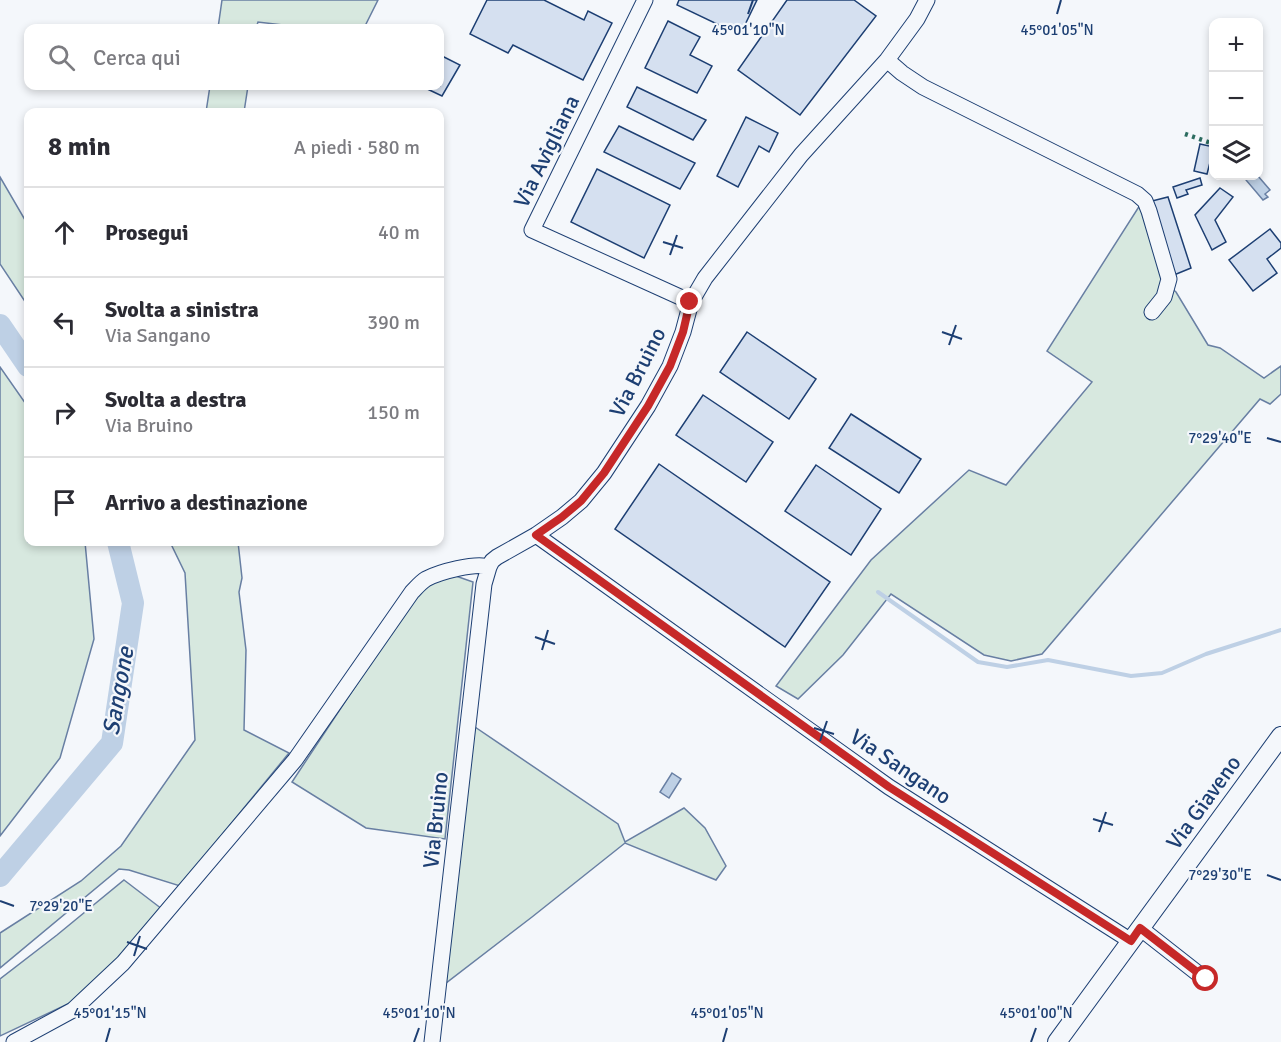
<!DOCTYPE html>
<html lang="it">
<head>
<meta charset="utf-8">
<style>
  body { margin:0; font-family:Signika,sans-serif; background:#f7f7f7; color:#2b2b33 }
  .controls { position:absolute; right:18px; top:18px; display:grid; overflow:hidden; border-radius:12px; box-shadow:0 3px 9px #0003 }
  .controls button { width:54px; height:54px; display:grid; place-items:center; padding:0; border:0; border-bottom:2px solid #e1e1e2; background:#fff; color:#2b2b33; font:30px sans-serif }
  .stop { position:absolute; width:18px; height:18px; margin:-14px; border:4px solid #c62828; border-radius:50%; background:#fff }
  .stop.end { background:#c62828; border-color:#fff; box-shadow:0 2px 6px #0008 }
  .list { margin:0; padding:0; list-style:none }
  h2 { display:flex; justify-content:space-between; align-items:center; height:78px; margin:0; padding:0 24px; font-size:26px }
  h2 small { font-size:20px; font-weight:400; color:#7c7c81 }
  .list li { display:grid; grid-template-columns:39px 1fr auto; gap:18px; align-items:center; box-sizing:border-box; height:90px; padding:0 24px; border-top:2px solid #e1e1e2 }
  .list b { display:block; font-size:22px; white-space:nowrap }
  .list p { margin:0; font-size:20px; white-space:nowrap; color:#7c7c81 }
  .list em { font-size:20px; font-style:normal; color:#7c7c81 }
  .icon { flex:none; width:33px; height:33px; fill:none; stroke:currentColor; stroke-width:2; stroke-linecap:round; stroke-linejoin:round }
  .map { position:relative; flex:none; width:1281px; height:1042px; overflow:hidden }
  .search { position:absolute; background:#fff; box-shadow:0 3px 9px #0003; left:24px; top:24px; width:420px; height:66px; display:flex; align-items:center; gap:15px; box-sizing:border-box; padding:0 21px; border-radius:12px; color:#7c7c81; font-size:22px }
  .panel { position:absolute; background:#fff; box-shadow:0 3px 9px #0003; left:24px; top:108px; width:420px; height:438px; border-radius:12px }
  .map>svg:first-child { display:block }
  .green { fill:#d7e8df; stroke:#687fa3; stroke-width:1.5 }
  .water { fill:#bed0e5; stroke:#687fa3; stroke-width:1.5 }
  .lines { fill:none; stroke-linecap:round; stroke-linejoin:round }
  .stream { stroke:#bed0e5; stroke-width:4 }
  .river { stroke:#bed0e5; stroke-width:22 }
  .building { fill:#d5e0f0; stroke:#1d3f73; stroke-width:1.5 }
  .minor-casing { stroke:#1d3f73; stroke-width:17 }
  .major-casing { stroke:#1d3f73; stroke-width:20 }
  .minor { stroke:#f4f7fb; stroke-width:15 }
  .major { stroke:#f4f7fb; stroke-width:18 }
  .hedge { stroke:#2c6c60; stroke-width:4.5; stroke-dasharray:3 4.5; stroke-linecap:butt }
  .route { stroke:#c62828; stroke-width:8 }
  .ticks { fill:none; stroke:#1d3f73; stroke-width:2 }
  .labels { text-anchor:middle; stroke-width:4.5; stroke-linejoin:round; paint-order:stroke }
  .street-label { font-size:22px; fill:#1d3f73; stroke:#f4f7fb }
  .water-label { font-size:24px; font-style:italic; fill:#1d3f73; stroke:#f4f7fb }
  .ticks-label { font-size:15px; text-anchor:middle; fill:#1d3f73; stroke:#f4f7fb; stroke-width:4.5; stroke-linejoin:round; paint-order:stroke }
</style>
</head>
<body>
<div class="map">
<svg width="1281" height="1042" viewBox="0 0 1281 1042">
  <rect width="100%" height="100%" fill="#f4f7fb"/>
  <path class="green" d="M222,0H378L364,28H290L283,25L258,22L256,28H218Z
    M210,86H248L244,112H206Z
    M0,177L28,225V306L0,264Z
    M1140,205L1165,283L1176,292L1208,345L1220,348L1264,378L1281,366V394L1270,404L1260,399L1042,654L1011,661L984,655L891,594L843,655L798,699L776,686L871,560L969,470L1006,485L1092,382L1047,351Z
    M0,367L28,407V542H85L94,639L60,758L0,836Z
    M170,542H238L242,578L239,592L246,650L244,730L289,753L180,886L129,870L119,869L0,968V933L81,881L121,846L195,740L185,573Z
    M453,575L473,582L445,839L366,828L292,782L415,596L429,584Z
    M472,725L618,824L625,842L684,808L705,828L726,866L716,880L625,843L532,917L446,983Z
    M124,880L162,909L111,966L70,1003L0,1036V979L57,935Z"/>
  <path class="water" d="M1252,176H1258L1270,190L1265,194L1268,197L1263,200L1246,180Z
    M672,773L681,779L669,798L660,792Z"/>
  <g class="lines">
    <path class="stream" d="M878,592L978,662L1007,667L1048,660L1131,676L1162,673L1206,654L1281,630"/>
    <path class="river" d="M0,325L28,366
      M0,876L112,743L133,603L118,542"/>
  </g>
  <path class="building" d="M487,0H544L584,20L588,11L612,23L583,80L513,45L508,53L470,34Z
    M679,0H757L740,35L677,5Z
    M787,0H854L876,16L800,115L738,70Z
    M668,21L700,37L690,55L712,66L697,93L645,68Z
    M440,55L460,65L442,96L421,86H440Z
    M637,87L706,120L693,140L627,107Z
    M746,117L778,133L769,152L759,146L738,187L717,176Z
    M619,126L695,163L680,189L604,152Z
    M1200,144L1214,147L1207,174L1194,171Z
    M597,169L670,205L644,258L571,222Z
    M1200,178L1202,185L1186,190L1188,194L1177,198L1173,187Z
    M1220,188L1233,197L1215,220L1226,242L1212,250L1195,215Z
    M1168,197L1191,268L1174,275L1152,201Z
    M1270,229L1281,243V248L1267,259L1277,273L1253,291L1229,260Z
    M747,332L816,379L789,419L720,372Z
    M703,395L773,442L746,482L676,435Z
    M851,414L921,459L899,493L829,448Z
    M659,464L830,582L785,647L615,529Z
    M816,465L881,509L851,555L785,511Z"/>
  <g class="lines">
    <defs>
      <path id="minor" d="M645,0L532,230L691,302
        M887,60L902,73L923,87L1137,194L1145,201L1149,211L1169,279L1164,297L1152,312
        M536,535L889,787L1131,941
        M1140,928L1205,979
        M14,1042L73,1010L123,963L295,760L412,592C416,588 421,582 426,579C439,572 476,562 489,567L492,561L497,557L536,535L562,517L581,501L604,473L648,406L670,366L683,332L691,302L705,278L801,155L887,60L917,19L927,0
        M432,1042L484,584L489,567"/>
      <path id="major" d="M1057,1042L1281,736"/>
    </defs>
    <use href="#minor" class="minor-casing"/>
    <use href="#major" class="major-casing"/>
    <use href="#minor" class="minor"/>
    <use href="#major" class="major"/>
    <path class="hedge" d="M1185,134L1214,144"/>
  </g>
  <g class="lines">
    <path class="route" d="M690,302L683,332L670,366L648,406L604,473L581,501L562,517L536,535L889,787L1131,941L1140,928L1206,979"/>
  </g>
  <path class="ticks" d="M748,14L753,0M1057,14L1061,0M663,242L683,248M670,255L677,235M942,332L962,339M949,345L956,325M1267,438L1281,442M535,637L555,644M542,650L548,630M814,728L834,734M820,741L827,721M1093,819L1113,825M1099,832L1106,812M1267,875L1281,880M0,901L14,906M127,942L147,949M134,956L140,936M106,1042L110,1028M414,1042L419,1028M723,1042L727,1028M1031,1042L1036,1028"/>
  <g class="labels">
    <g class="street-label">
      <text transform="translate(546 151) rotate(-64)" y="8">Via Avigliana</text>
      <text transform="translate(637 372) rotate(-63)" y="8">Via Bruino</text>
      <text transform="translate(901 766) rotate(34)" y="8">Via Sangano</text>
      <text transform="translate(1203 802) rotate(-54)" y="8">Via Giaveno</text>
      <text transform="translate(435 820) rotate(-84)" y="8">Via Bruino</text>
    </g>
    <g class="water-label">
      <text transform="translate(118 691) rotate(-80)" y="8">Sangone</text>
    </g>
  </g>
  <g class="ticks-label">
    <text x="748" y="35">45°01'10"N</text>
    <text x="1057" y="35">45°01'05"N</text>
    <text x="1220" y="443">7°29'40"E</text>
    <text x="1220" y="880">7°29'30"E</text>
    <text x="61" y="911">7°29'20"E</text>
    <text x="110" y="1018">45°01'15"N</text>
    <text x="419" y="1018">45°01'10"N</text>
    <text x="727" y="1018">45°01'05"N</text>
    <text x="1036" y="1018">45°01'00"N</text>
  </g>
</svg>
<div class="controls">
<button>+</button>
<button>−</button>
<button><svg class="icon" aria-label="layers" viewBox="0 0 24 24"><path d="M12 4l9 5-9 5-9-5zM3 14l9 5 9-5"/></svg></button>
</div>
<div class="stop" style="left:1206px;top:979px"></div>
<div class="stop end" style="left:690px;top:302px"></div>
<div class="search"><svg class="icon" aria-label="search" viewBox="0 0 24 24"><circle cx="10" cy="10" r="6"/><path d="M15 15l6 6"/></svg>Cerca qui</div>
<section class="panel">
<h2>8 min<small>A piedi · 580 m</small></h2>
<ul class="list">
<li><svg class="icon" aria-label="ahead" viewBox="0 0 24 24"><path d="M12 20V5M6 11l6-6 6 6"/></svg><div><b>Prosegui</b></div><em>40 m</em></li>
<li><svg class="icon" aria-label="left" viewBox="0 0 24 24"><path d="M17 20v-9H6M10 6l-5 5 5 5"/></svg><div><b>Svolta a sinistra</b><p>Via Sangano</p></div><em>390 m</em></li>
<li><svg class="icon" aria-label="right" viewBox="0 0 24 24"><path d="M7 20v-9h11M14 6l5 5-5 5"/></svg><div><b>Svolta a destra</b><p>Via Bruino</p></div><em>150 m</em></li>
<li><svg class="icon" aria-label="arrive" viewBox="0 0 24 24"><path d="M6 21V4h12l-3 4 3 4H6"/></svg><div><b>Arrivo a destinazione</b></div></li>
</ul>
</section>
</div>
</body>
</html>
